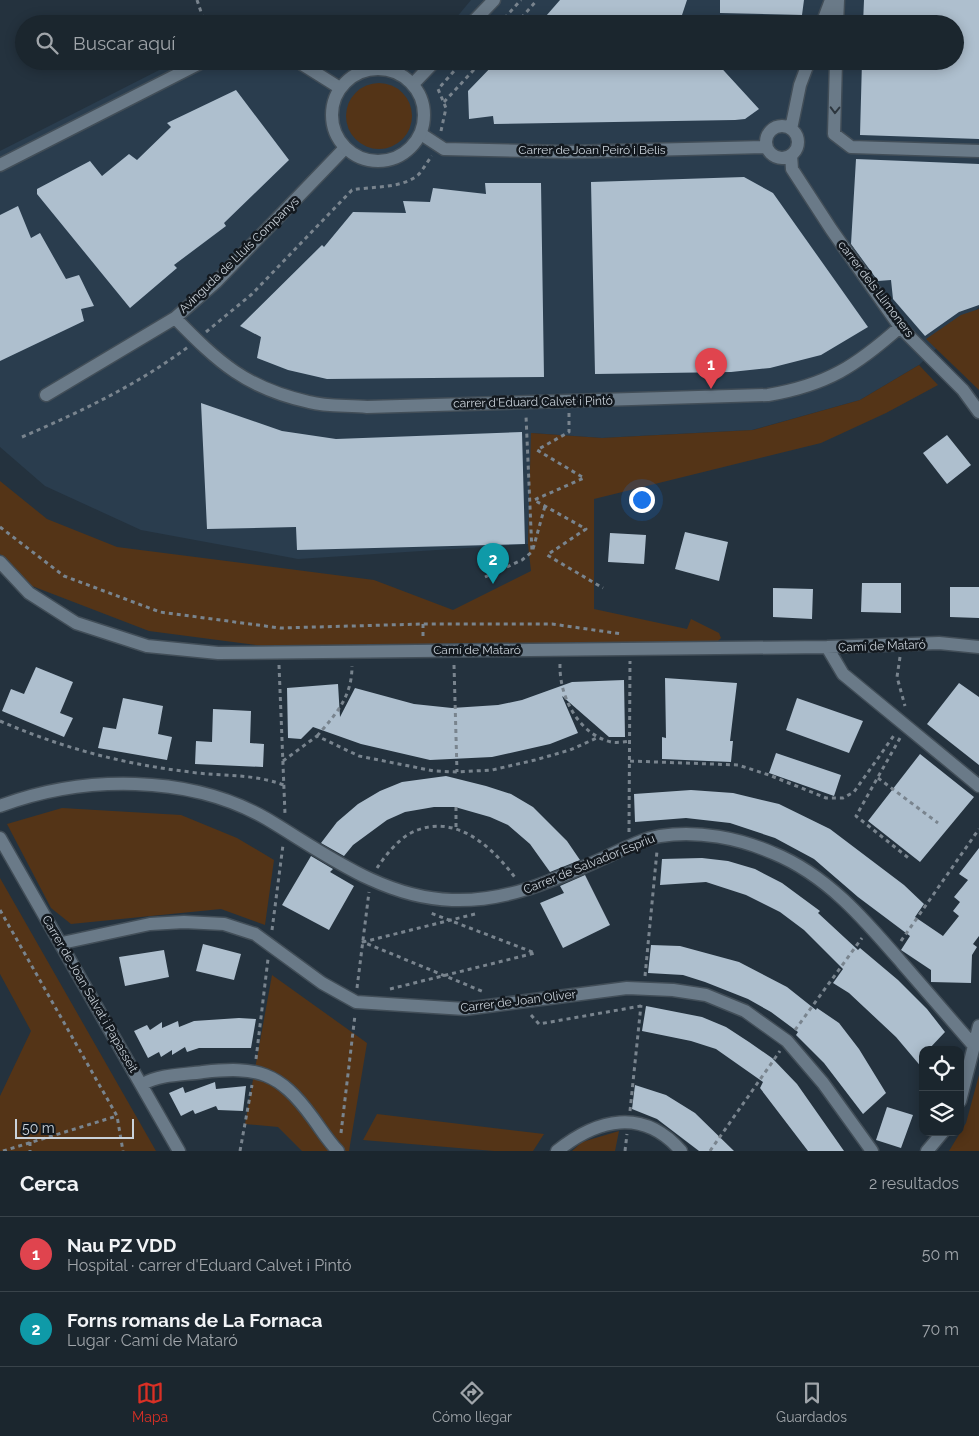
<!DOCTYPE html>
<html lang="es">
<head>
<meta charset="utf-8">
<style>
  body { margin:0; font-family:Raleway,sans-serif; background:#242e36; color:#f1f3f6 }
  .controls { position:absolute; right:15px; bottom:15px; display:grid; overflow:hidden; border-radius:10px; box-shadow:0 2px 12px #0003 }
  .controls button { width:45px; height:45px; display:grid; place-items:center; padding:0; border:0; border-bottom:1px solid #39434a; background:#1b262e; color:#f1f3f6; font:25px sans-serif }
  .scale { position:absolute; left:15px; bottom:12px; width:119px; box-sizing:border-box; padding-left:5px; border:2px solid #cad2da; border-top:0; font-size:14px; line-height:18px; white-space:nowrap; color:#cad2da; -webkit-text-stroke:4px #13191f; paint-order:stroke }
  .you { position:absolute; left:641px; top:499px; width:18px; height:18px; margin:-12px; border:4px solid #fff; border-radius:50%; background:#1a73e8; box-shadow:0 0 0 8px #1a73e833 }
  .badge { display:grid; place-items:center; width:32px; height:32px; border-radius:50%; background:#d93025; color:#fff; font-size:16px; font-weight:700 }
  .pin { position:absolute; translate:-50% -41px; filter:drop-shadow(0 1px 2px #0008) }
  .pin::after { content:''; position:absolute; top:26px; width:18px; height:15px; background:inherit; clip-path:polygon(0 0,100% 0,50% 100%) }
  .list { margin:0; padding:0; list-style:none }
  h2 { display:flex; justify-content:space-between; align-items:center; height:65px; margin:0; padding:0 20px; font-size:21px }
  h2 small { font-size:16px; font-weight:400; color:#a0a5aa }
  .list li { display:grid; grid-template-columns:32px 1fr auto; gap:15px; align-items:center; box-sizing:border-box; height:75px; padding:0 20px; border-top:1px solid #39434a }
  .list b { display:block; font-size:19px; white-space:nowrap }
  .list p { margin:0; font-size:16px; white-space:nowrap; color:#a0a5aa }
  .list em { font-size:16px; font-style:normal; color:#a0a5aa }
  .icon { flex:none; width:28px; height:28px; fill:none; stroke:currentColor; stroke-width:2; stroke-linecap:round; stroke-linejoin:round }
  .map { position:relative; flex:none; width:979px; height:1151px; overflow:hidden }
  .search { position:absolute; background:#1b262e; box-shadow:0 2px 12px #0003; left:15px; right:15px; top:15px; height:55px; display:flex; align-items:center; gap:12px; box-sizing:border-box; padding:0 18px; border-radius:28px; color:#a0a5aa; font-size:19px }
  .sheet { height:215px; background:#1b262e }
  nav { display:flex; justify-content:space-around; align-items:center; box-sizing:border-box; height:70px; border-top:1px solid #39434a; background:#1b262e; font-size:14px; color:#a0a5aa }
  nav a { display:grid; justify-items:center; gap:2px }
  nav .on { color:#d93025 }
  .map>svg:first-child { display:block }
  .built { fill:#2a3d4e }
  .green { fill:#543417 }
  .building { fill:#aebfce }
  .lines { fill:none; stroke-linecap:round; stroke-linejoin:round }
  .street-casing { stroke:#424e58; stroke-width:15 }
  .secondary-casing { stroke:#424e58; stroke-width:15 }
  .path { stroke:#79848e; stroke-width:3; stroke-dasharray:4 4; stroke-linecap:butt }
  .street { stroke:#6a7a88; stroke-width:12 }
  .secondary { stroke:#6a7a88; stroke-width:12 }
  .oneway { stroke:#2d363e }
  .labels { text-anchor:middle; stroke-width:5; stroke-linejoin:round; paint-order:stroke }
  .street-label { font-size:12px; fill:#cad2da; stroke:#13191f }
</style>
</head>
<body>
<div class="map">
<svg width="979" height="1151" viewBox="0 0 979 1151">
  <rect width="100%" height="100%" fill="#24323e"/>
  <path class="built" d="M471,0H979V307L919,365L860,400L752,430L602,438L532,433L528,544L298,559L141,530L45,486L0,447V151L177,61H327L336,65L356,61H955V24H451Z"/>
  <path class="green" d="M346 116a33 33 0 1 1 66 0a33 33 0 1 1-66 0Z
    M979,309V390L926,339L961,315Z
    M919,365L938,385L886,413L821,443L594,499V609L687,629L691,619L719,633L721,638L717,642L263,646L149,631L32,586L0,554V481L47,519L117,547L374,580L453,610L531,571L528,544L531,433L602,438L753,430L860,400Z
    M62,808L181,815L237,838L274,860L265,925L221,909L71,924L51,908L7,824Z
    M0,878L156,1151H0V1096L31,1031L0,974Z
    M272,975L367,1043L349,1151H302L278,1127L245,1124Z
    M979,1075V1151H949L966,1123Z
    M377,1114L544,1134L533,1151H494L363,1140Z
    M619,1131L615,1151H572L582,1142Z"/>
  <path class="building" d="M560,0H687L679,24H539Z
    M720,0H804L802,15L720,13Z
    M864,0H979V139L860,135L862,61H955V24H863Z
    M497,61H715L759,109L745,119L735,120L494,124L493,116L469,119L468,91Z
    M236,90L289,160L224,223L226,226L174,265L177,268L130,308L37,194V189L90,161L102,176L129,154L137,160L171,127L167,123Z
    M856,159L979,164V305L959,312L925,336L893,299L891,280L878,281L851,244Z
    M744,177L773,193L868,327L821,355L770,368L731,372L595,374L591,182Z
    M485,183H541L544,377L327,379L288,370L257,358L261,337L240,326L322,245L324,247L353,212L406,213L403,201L430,202L433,188L486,194Z
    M18,206L31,238L40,233L66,279L79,275L94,306L81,309L84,321L0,361V215Z
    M201,403L282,431L336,439L522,432L525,544L297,550L296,527L207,529Z
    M947,435L971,465L947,484L923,453Z
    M685,532L728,542L719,581L675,569Z
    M610,533L646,535L644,564L608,562Z
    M862,583H901V613L861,612Z
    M950,587H979V618L950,617Z
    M773,588L813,589L812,619L773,617Z
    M36,667L73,682L60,713L73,718L64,737L2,711L11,689L24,694Z
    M665,678L737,683L730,741H733L731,762L662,759V737L666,738Z
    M624,680L625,737H609L562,696L578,733L550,744L492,757L430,760L361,744L313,727L301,739L288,738L287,688L338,684L340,717L355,688L414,704L452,708L498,705L522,700L572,682Z
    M959,683L979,697V765L927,724Z
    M123,698L163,706L158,734L172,737L167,760L98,748L103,727L116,729Z
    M797,698L863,721L849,753L786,730Z
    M213,709L251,711L250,743L264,744L263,767L195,764L196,741L212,742Z
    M776,753L841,775L834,796L769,773Z
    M920,754L974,797L920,862L868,821Z
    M446,776L486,786L511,794L533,807L567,841L580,860L550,872L530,844L508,825L490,817L455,807H434L405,812L387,820L353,845L344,856L321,843L337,822L358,804L380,791L402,782Z
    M691,790L733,793L779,804L830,829L904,885L924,904L915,917L943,936L959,916L953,911L960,902L954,897L968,880L959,874L979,848V936L973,944L977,947L972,955L971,983L931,982V970L901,950L910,936L858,897L814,859L775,838L730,823L686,818L635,822L634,794Z
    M311,856L333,869L330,872L354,886L329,930L282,905Z
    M702,858L728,861L755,869L782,883L820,911L818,913L858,950L860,948L898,980L927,1009L945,1032L928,1050H923V1069L896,1037L849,993L833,983L843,969L804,930L780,912L746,895L706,882L660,885L662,859Z
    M585,875L610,925L563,948L540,903L564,893L560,886Z
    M203,944L241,954L234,980L196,971Z
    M651,945L680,946L739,962L787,987L816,1010L817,1008L839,1023L859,1049L886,1093L863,1114L824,1063L796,1035L798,1032L771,1012L748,999L705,982L683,975L648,973Z
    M164,950L169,977L125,986L119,957Z
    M646,1006L702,1017L726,1027L749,1042L772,1058L797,1084L844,1151H808L760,1088L763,1082L716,1049L691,1041L642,1031Z
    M239,1018L256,1019L251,1048H199L187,1052L185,1047L172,1055V1050L161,1057L159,1052L148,1058L134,1031L147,1025L150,1030L162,1022V1028L178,1021L179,1027L194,1021Z
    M215,1082L216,1089L246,1086L243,1111L218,1110L216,1106L195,1114L193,1110L181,1116L169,1093L183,1087L185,1093Z
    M635,1085L666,1095L695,1113L734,1151H699L657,1119L632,1109Z
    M887,1107L913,1115L901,1148L876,1140Z"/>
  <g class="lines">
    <defs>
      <path id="street" d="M822,24L831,0
        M837,24L838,0
        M836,61L834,134L851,147L979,151
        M766 142a16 16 0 1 1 32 0a16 16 0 1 1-32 0Z
        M791,129L800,85L809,61
        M421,134L444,149L567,152L767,147
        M791,155L792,169L831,229L900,327L963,390L979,412
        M175,318C219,363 246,388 309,402C327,407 348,405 367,407L768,395C827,385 856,366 900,327
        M46,395L175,318L216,282L345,148
        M0,562L29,593L76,623L147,646L218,653L827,647L939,643L979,647
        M827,647L843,674L979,786
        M0,806C83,775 189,774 267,819C324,853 382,898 452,900C508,902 554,880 604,858C621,850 641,839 660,836C698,830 739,838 773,853C827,875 865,920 902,963C926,991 950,1018 974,1046
        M0,838L179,1151
        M62,943L150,924L184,922L224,924L255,934L322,983L356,1002L465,1009L627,988L673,990L706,995L745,1011L787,1041L823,1083L872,1151
        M143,1084C161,1074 183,1075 203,1072C258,1066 279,1072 312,1117C321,1129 328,1141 338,1151
        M960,1101L979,1026
        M557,1151C597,1119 643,1107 681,1151
        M927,1151L943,1132"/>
      <path id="secondary" d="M471,24L494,0
        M297,61L340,88
        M332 115a46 46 0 1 1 92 0a46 46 0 1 1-92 0Z
        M413,84L435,61
        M0,165L204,61"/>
    </defs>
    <use href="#street" class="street-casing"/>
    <use href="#secondary" class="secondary-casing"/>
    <path class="path" d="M197,0L205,24
      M499,24L521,0
      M516,24L537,0
      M444,102L482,61
      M441,131L446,108L438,89L463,61
      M206,332L252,294L352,190C373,186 401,189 418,175C423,170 427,162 432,156
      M569,413V432L537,450L584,478L534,500L586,529L547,555L603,588
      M22,437C80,412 137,385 188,347
      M0,527L64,576L160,612L280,628L423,624H552L622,634
      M533,549L545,506
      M485,577L522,560L532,552L526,416
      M423,624V638
      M900,657L897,677L905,706
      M560,664C559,696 578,734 611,742C617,743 624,742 630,741
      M279,665L285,814
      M454,665L457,772
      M0,721C62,748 123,764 190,772C224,777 251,773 284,785
      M317,736C336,714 352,697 352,666
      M900,738L856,816L911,860
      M283,761L317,736L359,756L434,771L457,772L492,770L535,760L570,750L599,737
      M630,761L738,765L769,775L826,798H843L854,792L895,734
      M878,778L938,823
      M456,807V828
      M629,832L630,661
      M377,868C385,856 397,841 409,834C453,810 492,846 516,879
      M0,910L117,1116L123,1151
      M475,914L363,942L484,992
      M272,930L283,845
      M901,941L979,829
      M645,976L657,851
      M357,988L369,892
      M390,989L535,953L428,912
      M531,1015L539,1024L641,1006
      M795,1030L862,938
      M256,1059L268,959
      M630,1111L641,1005
      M341,1133L355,1015
      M30,1142V1151
      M3,1151L117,1116
      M240,1151L252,1085
      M625,1151L627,1134
      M710,1151L780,1051"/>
    <use href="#street" class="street"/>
    <use href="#secondary" class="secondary"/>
  </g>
  <defs><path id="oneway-chevron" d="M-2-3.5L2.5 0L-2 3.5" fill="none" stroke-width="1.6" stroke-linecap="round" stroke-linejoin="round" transform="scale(1.25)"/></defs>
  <use class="oneway" href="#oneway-chevron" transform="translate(835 110) rotate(91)"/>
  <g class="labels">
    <g class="street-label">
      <text x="592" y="154">Carrer de Joan Peiró i Belis</text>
      <text transform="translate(239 255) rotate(-44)" y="4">Avinguda de Lluís Companys</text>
      <text transform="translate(876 289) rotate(53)" y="4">carrer dels Llimoners</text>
      <text transform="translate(533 402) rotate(-1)" y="4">carrer d'Eduard Calvet i Pintó</text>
      <text transform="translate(882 646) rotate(-2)" y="4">Camí de Mataró</text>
      <text x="477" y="654">Camí de Mataró</text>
      <text transform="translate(589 864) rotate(-22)" y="4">Carrer de Salvador Espriu</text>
      <text transform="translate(90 994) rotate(60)" y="4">Carrer de Joan Salvat i Papasseit</text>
      <text transform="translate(518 1001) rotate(-7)" y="4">Carrer de Joan Oliver</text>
    </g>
  </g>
</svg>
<div class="controls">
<button><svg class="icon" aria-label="locate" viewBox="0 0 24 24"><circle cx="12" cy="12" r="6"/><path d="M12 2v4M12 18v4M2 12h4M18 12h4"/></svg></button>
<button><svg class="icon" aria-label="layers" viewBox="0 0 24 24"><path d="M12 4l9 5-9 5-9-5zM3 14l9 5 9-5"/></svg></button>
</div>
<div class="scale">50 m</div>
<div class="you"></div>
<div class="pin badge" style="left:711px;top:389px;background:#e0444e">1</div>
<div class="pin badge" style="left:493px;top:584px;background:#0f9aa8">2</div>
<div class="search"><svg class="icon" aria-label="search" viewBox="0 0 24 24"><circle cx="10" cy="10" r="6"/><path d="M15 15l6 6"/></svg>Buscar aquí</div>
</div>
<section class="sheet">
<h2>Cerca<small>2 resultados</small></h2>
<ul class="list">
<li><span class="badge" style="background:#e0444e">1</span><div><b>Nau PZ VDD</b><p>Hospital · carrer d'Eduard Calvet i Pintó</p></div><em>50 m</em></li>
<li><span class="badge" style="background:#0f9aa8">2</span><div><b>Forns romans de La Fornaca</b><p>Lugar · Camí de Mataró</p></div><em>70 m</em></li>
</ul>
</section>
<nav>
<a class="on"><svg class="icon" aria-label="map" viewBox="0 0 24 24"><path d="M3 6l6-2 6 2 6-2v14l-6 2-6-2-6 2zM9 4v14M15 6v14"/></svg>Mapa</a>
<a><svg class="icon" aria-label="directions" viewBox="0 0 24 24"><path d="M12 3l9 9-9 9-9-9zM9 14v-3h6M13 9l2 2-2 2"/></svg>Cómo llegar</a>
<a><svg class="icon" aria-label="saved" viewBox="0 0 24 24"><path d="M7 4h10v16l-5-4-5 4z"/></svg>Guardados</a>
</nav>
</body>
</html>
